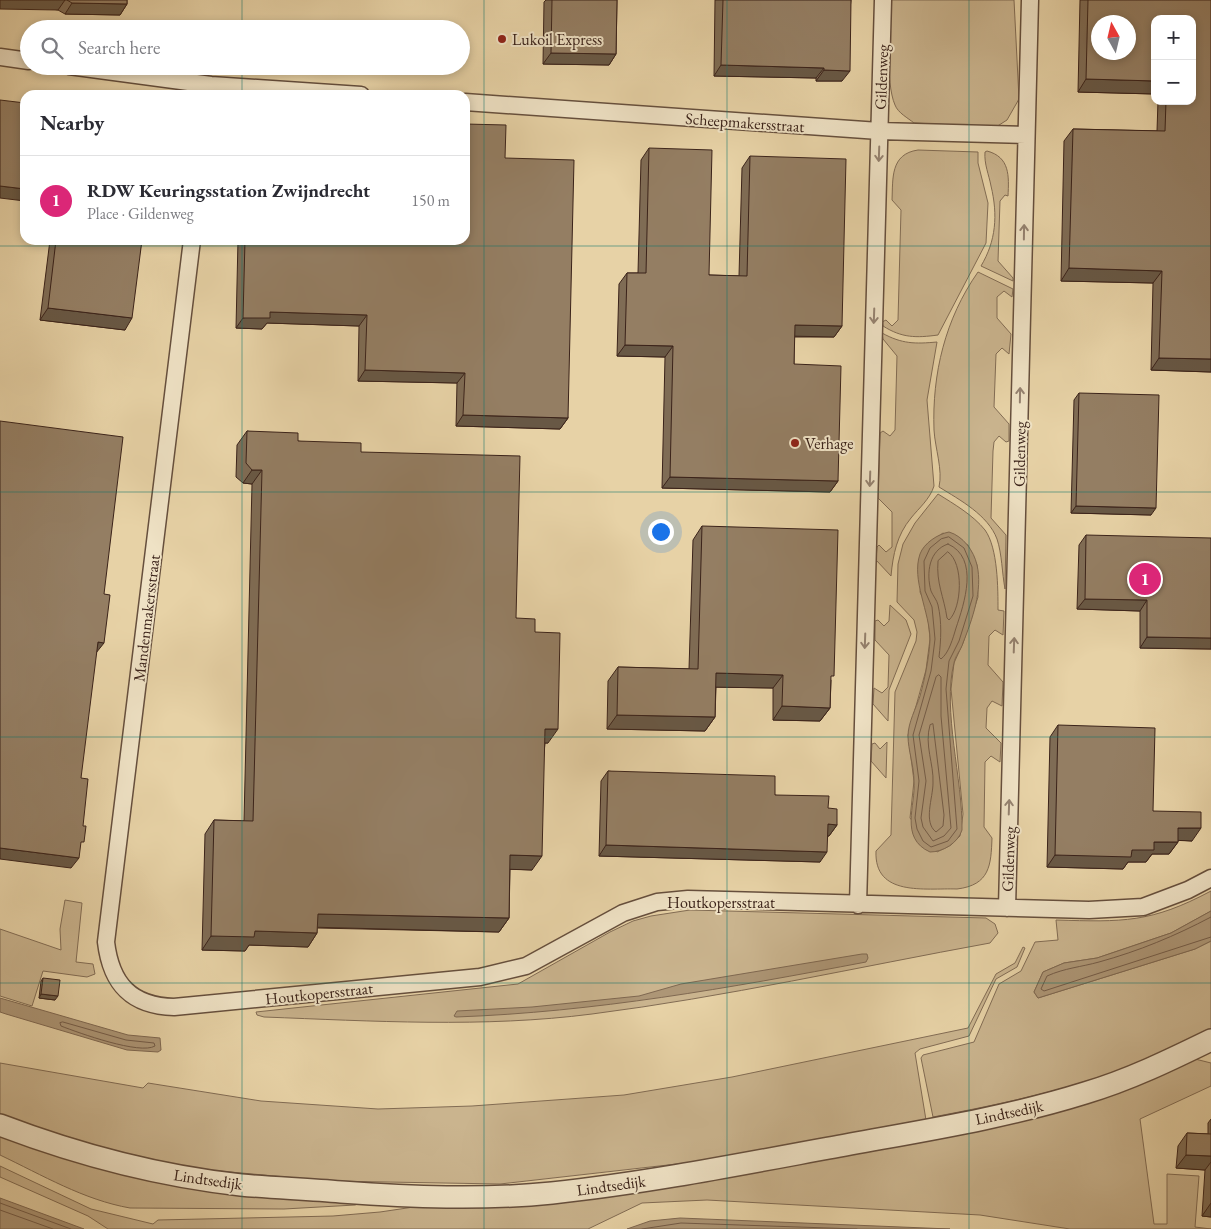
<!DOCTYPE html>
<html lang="en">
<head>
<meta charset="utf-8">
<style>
  body { margin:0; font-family:"EB Garamond",serif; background:#f2f2f3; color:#2b2b33 }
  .controls { position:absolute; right:15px; top:15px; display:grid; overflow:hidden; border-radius:10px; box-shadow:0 2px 8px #0003 }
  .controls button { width:45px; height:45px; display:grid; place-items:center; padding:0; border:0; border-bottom:1px solid #e1e1e2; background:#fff; color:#2b2b33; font:25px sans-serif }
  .compass { position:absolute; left:1091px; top:15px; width:45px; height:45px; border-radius:50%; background:#fff; box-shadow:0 2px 8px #0003; rotate:352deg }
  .you { position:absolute; left:660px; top:531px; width:18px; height:18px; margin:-12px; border:4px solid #fff; border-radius:50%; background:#1a73e8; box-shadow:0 0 0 8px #1a73e833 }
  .badge { display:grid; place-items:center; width:32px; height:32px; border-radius:50%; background:#db2777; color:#fff; font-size:16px; font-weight:700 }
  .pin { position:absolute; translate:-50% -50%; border:2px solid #fff; box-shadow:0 1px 5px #0006 }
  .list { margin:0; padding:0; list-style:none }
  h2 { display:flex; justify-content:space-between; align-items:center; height:65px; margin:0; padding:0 20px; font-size:21px }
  h2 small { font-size:16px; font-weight:400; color:#7c7c81 }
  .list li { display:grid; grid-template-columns:32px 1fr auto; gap:15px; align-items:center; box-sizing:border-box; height:90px; padding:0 20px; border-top:1px solid #e1e1e2 }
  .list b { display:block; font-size:19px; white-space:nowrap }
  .list p { margin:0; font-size:16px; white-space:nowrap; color:#7c7c81 }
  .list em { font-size:16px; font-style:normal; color:#7c7c81 }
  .icon { flex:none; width:28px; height:28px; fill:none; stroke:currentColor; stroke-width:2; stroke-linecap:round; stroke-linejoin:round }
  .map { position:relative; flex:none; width:1211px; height:1229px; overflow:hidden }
  .search { position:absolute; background:#fff; box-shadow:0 2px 8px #0003; left:20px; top:20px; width:450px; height:55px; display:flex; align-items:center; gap:12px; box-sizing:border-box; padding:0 18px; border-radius:28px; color:#7c7c81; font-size:19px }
  .panel { position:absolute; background:#fff; box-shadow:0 2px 8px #0003; left:20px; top:90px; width:450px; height:155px; border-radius:15px }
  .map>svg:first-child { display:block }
  .green { fill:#cab48e; stroke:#826c54; fill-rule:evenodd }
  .water { fill:#ad9676; stroke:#7f6851 }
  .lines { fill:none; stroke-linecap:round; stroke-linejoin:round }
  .shore { stroke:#745c48; stroke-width:1 }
  .minor-casing { stroke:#664f3d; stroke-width:19 }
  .tertiary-casing { stroke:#664f3d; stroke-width:24 }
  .minor { stroke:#efe2c5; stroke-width:16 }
  .tertiary { stroke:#efe2c5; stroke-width:21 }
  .wall { fill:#7f6c55; stroke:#3b231a }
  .shaded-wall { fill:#685845; stroke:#3b231a }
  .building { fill:#947e63; stroke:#3b231a; fill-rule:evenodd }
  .oneway { stroke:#958270 }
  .grid { fill:none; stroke:#0f766e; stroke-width:1; stroke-opacity:0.55 }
  .poi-dot { fill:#8f2418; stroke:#efe2c5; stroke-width:2 }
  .labels { text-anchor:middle; stroke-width:4; stroke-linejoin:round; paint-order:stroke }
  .poi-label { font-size:16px; fill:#3b231a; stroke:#efe2c5; text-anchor:start }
  .street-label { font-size:16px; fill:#3b231a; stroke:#efe2c5 }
</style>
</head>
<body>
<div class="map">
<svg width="1211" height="1229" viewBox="0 0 1211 1229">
  <rect width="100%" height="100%" fill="#e7d2a6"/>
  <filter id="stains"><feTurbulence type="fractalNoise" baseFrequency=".004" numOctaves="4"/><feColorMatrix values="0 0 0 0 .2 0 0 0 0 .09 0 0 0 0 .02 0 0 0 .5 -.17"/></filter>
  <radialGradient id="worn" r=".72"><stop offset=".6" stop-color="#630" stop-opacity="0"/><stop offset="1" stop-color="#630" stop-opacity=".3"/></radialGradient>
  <path class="green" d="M890,0H1014L1019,99L1007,120L996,127L914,123C908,118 898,113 895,105C885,82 890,26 890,0Z
    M918,150L978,152V163L988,203L986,243L938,335C916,338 902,338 883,326L882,322L886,320L892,326L898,320L901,210L892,200C893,179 890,154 918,150Z
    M987,151C1010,157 1009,176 1008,196L1005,195L1000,201L998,261L1013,278V281L981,266C996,241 998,215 991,186C989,175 984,164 985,152Z
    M978,272L1013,289L1012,297L1004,291L997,297V318L1011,334L1009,354L1002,348L996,354L994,407L1009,424V441L1006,442L999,436L994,442L993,451L991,518L1006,535L1005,589C1002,573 1002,554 997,539C988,515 960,500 939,487C943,470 935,448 934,430C932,374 945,319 978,272Z
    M882,333C902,344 915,344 937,342L927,400L934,486C930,499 919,508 911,518C897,535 893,554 891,576L876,560L877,547L879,545L886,552L892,547V512L878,498L880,433L883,431L890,436L895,430L897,356L883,339Z
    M938,494C954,504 973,515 985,530C998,548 998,589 998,610L1004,611L1003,635L995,630L989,636L988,665L1003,682L1002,706L992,701L987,708L986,728L1001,743L1000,762L991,756L985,762L984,827L992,838C991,865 990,885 957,889C925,888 874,897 876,851L891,835L895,692L916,641L917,632L914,620L897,602L898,564L903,544L915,523ZM943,533L968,545L977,565L978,597L963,643L954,663L951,689L963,814L960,836L951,845L937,852L910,818L914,781L908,735L926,670L930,639L927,607L920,592L926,545Z
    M890,605L906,620L911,634L889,690L888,721L873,704L874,688L882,693L888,687L889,655L875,640V621L878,620L884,626L889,621Z
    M887,742L886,778L871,761L872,744L875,743L880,749Z
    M1211,891V911L1171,933L1097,958L1064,963L1043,972L1034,992L1038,998L1195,949L1211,941V1029C1186,1040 1161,1053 1135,1064C1070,1090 1001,1104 933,1117L921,1058L923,1055L974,1042L999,984L1021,971L1035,942L1058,940L1056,920C1123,922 1151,923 1211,891Z
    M65,900L82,903L76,962L93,964L95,974L87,977L43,971L32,1006L0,996V929L61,950L60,929Z
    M690,910L986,918L995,924L998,933L990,943C858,967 725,997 592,1014C484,1028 372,1021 264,1017L257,1015L256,1012L518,984L610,932L633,921L651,916Z
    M1023,947L1025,948L1017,967L996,979L969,1036L920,1049L915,1053L926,1120L845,1137L712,1160L500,1184L330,1181L208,1170L140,1158L59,1136L0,1115V1063L143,1088L148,1083L261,1101L378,1109L472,1106L624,1095L732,1077L968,1028L996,974L1015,963Z
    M1195,1059L1211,1063V1086L1140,1119L1154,1224H1167V1174L1199,1176L1195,1227L1211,1229H1070L980,1215L707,1200L642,1203L588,1229H108L88,1216L0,1177V1166L91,1209L153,1224L158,1220L333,1216L380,1212L434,1204L651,1187Z
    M0,1131L367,1201L355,1205L284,1209L130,1208C84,1200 42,1175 0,1155Z"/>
  <path class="water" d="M949,532C963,536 974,551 977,565C983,590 972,620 963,643C961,650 955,656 954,663C942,710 963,780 962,830C958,843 943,852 930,852C899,838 916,805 914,781C914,766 908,750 908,736C908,723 916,708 920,696C925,678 929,658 930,640C930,612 911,580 920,554C924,543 938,534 949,532Z
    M1211,911V941L1195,949L1038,998L1034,992L1043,972L1064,963L1097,958L1171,933Z
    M862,954H867L868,958L866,962C729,988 595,1012 456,1017L454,1016L457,1011L532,1007L639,996L681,984Z
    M0,998L128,1035L160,1038L161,1050L158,1052L127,1050L6,1014L0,1012Z
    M0,1198L84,1229H0Z
    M680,1218L950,1229H627L650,1221Z"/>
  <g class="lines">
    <path class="shore" d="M949,537L964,548L972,567L973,596L959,641L949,661L946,689L957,829L948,841L931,847L923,841L917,829L915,818L919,781L913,735L931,671L935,639L932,607L925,591L924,561L930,548L941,539Z
      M948,544C980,558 964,604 956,628C953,638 949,653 941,659L939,657C941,640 942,622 938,605C937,600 933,596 931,591C926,573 929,550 948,544Z
      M948,552C964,563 962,608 949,620L947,618C944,597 936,583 938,561Z
      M939,675L941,677V716L951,828L944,836L933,841L923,827L921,818L926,781L919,735L936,677Z
      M933,724L944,815L943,826L936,832C923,822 933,798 933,783C934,764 924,745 930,725Z
      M1211,917C1175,936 1139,951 1099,962C1081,967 1065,968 1047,976L1041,989L1044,991L1211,937
      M63,1022L126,1040L154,1043L155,1046C140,1055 79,1033 61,1026L60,1023Z
      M0,1203L71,1229
      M0,1210L53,1229
      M642,1229L681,1223L857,1229"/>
    <defs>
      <path id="minor" d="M0,57L29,61
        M69,66L211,85L361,95
        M465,102L879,131L1025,135
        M192,240L106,942C111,984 131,1006 174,1007L480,977L526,966L623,913L657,902L688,899L1089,910L1143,907L1188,890L1211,878
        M858,905L883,0
        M1007,908L1030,0"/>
      <path id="tertiary" d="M0,1125C76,1154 160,1176 241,1185C274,1188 308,1189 341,1192C411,1197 482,1200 552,1193C645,1183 737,1165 829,1148C914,1132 1002,1119 1085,1093C1129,1080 1170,1060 1211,1040"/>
    </defs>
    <use href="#minor" class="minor-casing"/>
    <use href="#tertiary" class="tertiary-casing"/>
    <use href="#minor" class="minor"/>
    <use href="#tertiary" class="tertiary"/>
  </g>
  <path class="wall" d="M0,0H127V4L120,15L65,14L58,10Z
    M546,0H617L616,54L609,65L543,64L544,2Z
    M715,0H851L842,81H816V78L714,76Z
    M1080,0H1211V372L1151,370L1153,283L1061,281L1064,141L1073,129L1157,131L1158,101H1192L1155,19V94L1078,92Z
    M649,148L709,275L739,276L742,168L750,156L842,326L834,337H794V364L838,481L830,492L662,488L665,357L617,356L619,284L627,273H638L641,160Z
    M505,158L568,418L560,429L456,426L457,383L358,381L359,326L267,323L262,329L236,328L238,240H465Z
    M50,240H142L125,330L40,320Z
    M1079,393L1151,515L1071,513L1074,400Z
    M247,431L298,441L361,452L516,618L535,632L548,743H545L532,870L510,869L509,918L499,932L317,928V933L308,947L249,945L245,951L202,950L205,834L214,820L244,821L252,484L243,483L236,477L237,445Z
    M702,526L831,680L830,708L820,721L773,720V688L716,687L715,717L705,731L607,729L608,681L618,667L689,669L693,540Z
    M1086,535L1211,649L1140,648V611L1077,609L1079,545Z
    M1058,725L1153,811L1192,841L1178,840V842L1169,854H1152L1146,862H1128L1123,869L1047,867L1050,737Z
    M608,771L775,795L828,808L837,825L829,836H828L820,862L599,856L601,781Z
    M43,978L55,1000L39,998L41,981Z
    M1211,1119V1217L1202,1216L1205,1170L1176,1168L1178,1146L1187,1133L1208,1134V1123Z"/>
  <path class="shaded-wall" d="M0,0H65L58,10L0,9Z
    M72,3L127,4L120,15L65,14Z
    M551,53L616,54L609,65L543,64Z
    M721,65L824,68L816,78L714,76Z
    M824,70L850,71L842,81H816Z
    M1086,79L1155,81V94L1078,92Z
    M0,186L25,189V201L0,198Z
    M1069,268L1162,271L1153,283L1061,281Z
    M48,308L132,318L125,330L40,320Z
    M270,312L367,315L359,326L267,323L262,329L236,328L243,318Z
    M795,325L842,326L834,337L787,336Z
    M625,345L673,346L665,357L617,356Z
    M1159,358L1211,359V372L1151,370Z
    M365,370L465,373L457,383L358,381Z
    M463,415L568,418L560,429L456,426Z
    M252,470H262L252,484L243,483Z
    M670,477L838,481L830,492L662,488Z
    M1076,506L1156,508L1151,515L1071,513Z
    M1085,599L1147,600L1140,611L1077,609Z
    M1147,637L1211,638V649L1140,648Z
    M98,642L104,643L96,653Z
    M716,673L783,675L773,688L706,687Z
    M782,706L830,708L820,721L773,720Z
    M617,715L715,717L705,731L607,729Z
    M545,729H558L548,743H535Z
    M828,824L837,825L829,836L821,834Z
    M1178,828H1201L1192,841L1169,840Z
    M1154,842H1178L1169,854H1152L1146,862H1128L1123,869L1047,867L1055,855L1132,850Z
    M606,845L827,852L820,862L599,856Z
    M0,848L79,858L71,868L0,859Z
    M510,855L542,856L532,870L501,869Z
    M318,914L509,918L499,932L308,927Z
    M255,931L317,933L308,947L249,945L245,951L202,950L211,936Z
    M41,994L58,996L55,1000L39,998Z
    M1186,1155L1211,1156V1162L1205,1170L1176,1168Z
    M1211,1203V1217L1202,1216Z"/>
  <path class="building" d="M67,0H127V4L72,3Z
    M552,0H617L616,54L551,53Z
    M723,0H851L850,71L824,70V68L721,65Z
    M1088,0H1211V359L1159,358L1162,271L1069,268L1073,129L1165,131L1166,101H1192V19H1155V81L1086,79ZM1098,22H1128V52H1098Z
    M0,100L25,103V189L0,186Z
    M465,124L506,125L505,158L574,160L568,418L463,415L465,373L365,370L367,315L270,312V318H243L245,240H465Z
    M649,148L712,150L709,275L747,276L750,156L846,159L842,326L795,325L794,364L841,366L838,481L670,477L673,346L625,345L627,273H646Z
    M56,240H142L132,318L48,308Z
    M1079,393L1159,395L1156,508L1076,506Z
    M0,421L123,437L104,594L110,595L104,643L98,642L81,778L88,779L83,826H86L84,842H81L79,858L0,848Z
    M247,431L298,433V441L361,443V452L520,456L516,618L535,619V632L560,633L558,729H545L542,856L510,855L509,918L318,914L317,933L255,931L254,937L211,936L214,820L253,821L262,470H252L246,463Z
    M702,526L838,530L834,676H831L830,708L782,706L783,675L716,673L715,717L617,715L618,667L698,669Z
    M1086,535L1211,538V638L1147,637V600L1085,599Z
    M1058,725L1155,728L1153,811L1201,812V828H1178V842H1154V850H1132L1131,857L1055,855Z
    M608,771L775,776V795L829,796L828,808L837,809V825L828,824L827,852L606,845Z
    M43,978L60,980L58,996L41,994Z
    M1187,1133L1211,1134V1156L1186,1155Z"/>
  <defs><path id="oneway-shaft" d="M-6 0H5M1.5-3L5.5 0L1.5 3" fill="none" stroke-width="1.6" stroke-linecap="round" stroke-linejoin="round" transform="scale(1.25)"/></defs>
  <g class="oneway">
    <use href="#oneway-shaft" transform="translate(879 154) rotate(92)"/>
    <use href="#oneway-shaft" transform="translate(1024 232) rotate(-89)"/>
    <use href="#oneway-shaft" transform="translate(874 316) rotate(92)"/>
    <use href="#oneway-shaft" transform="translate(1020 395) rotate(-89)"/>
    <use href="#oneway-shaft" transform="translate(870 479) rotate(92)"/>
    <use href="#oneway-shaft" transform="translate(865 641) rotate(92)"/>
    <use href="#oneway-shaft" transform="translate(1014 645) rotate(-88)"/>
    <use href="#oneway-shaft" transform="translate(1009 807) rotate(-88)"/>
  </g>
  <path class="grid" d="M242,0V29M484,0V1229M727,0V1229M969,0V1229M242,66V95M242,240V1229M0,246H1211M0,492H1211M0,737H1211M0,983H1211"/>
  <g class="poi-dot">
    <circle cx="502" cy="39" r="5"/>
    <circle cx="795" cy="443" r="5"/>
  </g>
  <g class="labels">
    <g class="poi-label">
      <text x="512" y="45">Lukoil Express</text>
      <text x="805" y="449">Verhage</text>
    </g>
    <g class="street-label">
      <text transform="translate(881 77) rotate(-88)" y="6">Gildenweg</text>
      <text transform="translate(745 122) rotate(4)" y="6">Scheepmakersstraat</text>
      <text transform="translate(1019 454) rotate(-89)" y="6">Gildenweg</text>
      <text transform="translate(146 618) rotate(-83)" y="6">Mandenmakersstraat</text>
      <text transform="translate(1008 859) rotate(-88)" y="6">Gildenweg</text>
      <text x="721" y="908">Houtkopersstraat</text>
      <text transform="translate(319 993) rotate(-6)" y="6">Houtkopersstraat</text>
      <text transform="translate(1009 1112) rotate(-12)" y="6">Lindtsedijk</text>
      <text transform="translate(208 1179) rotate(8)" y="6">Lindtsedijk</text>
      <text transform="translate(611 1185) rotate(-8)" y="6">Lindtsedijk</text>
    </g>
  </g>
  <rect width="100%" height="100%" filter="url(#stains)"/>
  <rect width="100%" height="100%" fill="url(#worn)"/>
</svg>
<div class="controls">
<button>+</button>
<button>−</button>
</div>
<svg class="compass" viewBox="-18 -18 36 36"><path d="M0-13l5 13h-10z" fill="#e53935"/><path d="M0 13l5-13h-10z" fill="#7c7c81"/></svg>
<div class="you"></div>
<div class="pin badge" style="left:1145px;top:579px">1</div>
<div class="search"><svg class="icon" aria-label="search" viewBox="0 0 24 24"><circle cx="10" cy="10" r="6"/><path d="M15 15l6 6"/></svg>Search here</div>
<section class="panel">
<h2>Nearby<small></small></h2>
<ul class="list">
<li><span class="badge">1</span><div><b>RDW Keuringsstation Zwijndrecht</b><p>Place · Gildenweg</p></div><em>150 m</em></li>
</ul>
</section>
</div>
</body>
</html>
